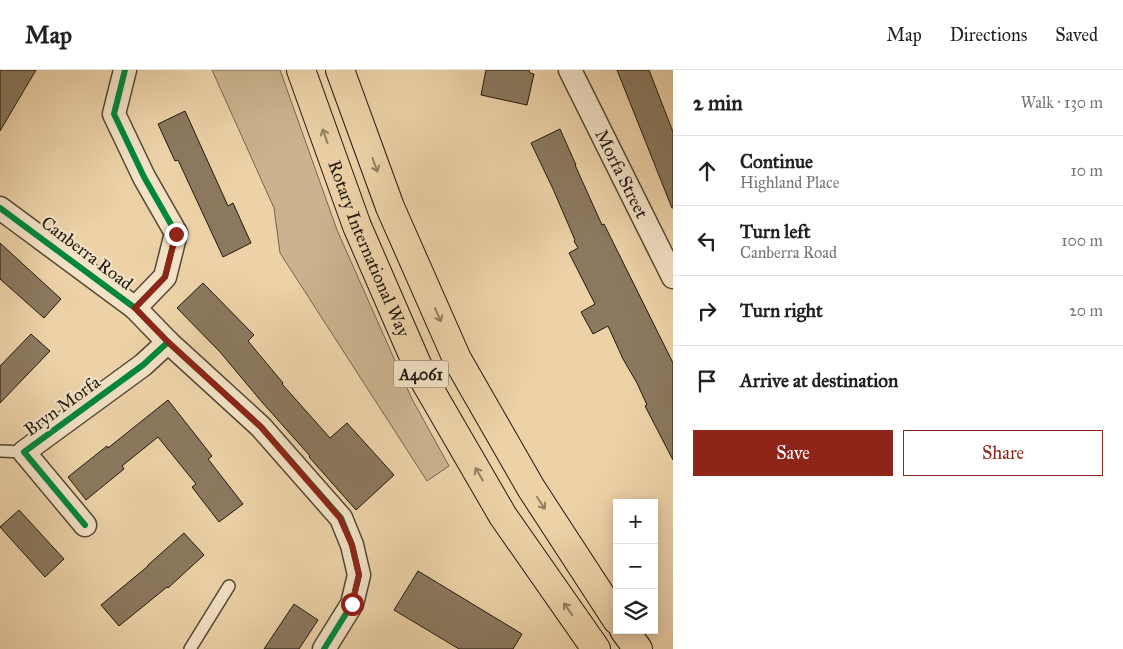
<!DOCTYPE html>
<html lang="en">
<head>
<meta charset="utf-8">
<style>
  body { margin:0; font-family:"IM FELL Great Primer",serif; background:#f2f2f2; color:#202124 }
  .controls { position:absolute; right:15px; bottom:15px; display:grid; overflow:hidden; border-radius:0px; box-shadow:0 2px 12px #0003 }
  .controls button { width:45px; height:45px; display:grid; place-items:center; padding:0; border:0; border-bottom:1px solid #e0e0e0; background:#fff; color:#202124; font:25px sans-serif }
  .stop { position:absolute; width:15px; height:15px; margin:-11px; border:4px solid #8f2418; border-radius:50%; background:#fff }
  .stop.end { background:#8f2418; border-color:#fff; box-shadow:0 1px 5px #0008 }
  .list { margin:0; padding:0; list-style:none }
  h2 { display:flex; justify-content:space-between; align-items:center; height:65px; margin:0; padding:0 20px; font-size:21px }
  h2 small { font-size:16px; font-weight:400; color:#757577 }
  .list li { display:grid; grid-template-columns:32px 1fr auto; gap:15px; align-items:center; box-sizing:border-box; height:70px; padding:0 20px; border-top:1px solid #e0e0e0 }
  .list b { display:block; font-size:19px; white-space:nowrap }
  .list p { margin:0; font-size:16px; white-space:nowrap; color:#757577 }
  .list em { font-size:16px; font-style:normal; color:#757577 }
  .actions { display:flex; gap:10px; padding:15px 20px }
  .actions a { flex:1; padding:11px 0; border:1px solid #8f2418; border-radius:0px; text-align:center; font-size:18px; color:#8f2418 }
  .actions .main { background:#8f2418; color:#fff }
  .icon { flex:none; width:28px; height:28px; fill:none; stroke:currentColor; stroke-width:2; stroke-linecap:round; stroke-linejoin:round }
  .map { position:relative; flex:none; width:673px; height:579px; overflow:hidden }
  header { display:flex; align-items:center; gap:30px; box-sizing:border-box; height:70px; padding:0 25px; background:#fff; border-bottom:1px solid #e0e0e0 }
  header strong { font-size:24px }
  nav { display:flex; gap:28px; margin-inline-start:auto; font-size:18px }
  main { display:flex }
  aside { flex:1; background:#fff }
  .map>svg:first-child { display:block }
  .green { fill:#cab38e; stroke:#75664e }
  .building { fill:#8b795f; stroke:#20190f }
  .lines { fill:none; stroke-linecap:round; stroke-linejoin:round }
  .lane-casing { stroke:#534735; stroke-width:14 }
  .street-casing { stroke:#534735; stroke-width:25 }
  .primary-casing { stroke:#20190f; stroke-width:30 }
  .lane { stroke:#f3e2c6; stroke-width:11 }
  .street { stroke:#f3e2c6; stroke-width:22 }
  .primary { stroke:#edd2a8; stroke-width:28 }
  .cycleway-casing { stroke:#f3e2c6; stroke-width:9 }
  .cycleway { stroke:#00873e; stroke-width:6 }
  .oneway { stroke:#917f63 }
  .route { stroke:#8f2418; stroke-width:6 }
  .labels { text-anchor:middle; stroke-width:4.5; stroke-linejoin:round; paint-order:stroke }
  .shield { fill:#f3e2c6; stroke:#5f5546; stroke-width:1 }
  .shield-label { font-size:16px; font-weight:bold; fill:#20190f }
  .street-label { font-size:18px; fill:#20190f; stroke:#f3e2c6 }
</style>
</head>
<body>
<header>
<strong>Map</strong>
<nav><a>Map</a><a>Directions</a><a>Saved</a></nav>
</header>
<main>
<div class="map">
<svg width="673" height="579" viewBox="0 0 673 579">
  <rect width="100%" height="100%" fill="#edd2a8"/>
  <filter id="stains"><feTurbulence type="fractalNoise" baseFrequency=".004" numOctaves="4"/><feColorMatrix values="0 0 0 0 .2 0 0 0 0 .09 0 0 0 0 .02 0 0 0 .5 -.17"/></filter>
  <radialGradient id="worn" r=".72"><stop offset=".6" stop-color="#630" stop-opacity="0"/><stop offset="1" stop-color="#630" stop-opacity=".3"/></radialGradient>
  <path class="green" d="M212,0H280L337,160L412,329L449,396L427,411L280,183L274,138Z"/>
  <path class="building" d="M0,0H36L0,61Z
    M486,0H529L530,3L534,4L527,35L481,25Z
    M617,0H649L673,62V138H672Z
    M185,41L228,136L233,133L251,173L223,187L178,90L175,91L158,54Z
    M560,59L576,95H575L602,155L604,154L673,293V390L645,336L647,335L637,313L623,289L608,256L593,264L581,242L595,234L569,183L578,178L574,171L575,170L553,119L531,73Z
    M0,173L61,229L44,248L0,209Z
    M203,213L254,265L248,271L283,313L282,314L330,368L347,353L394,405L356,440L309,387L310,386L261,331L220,282L177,238Z
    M31,264L50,281L0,333V296Z
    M168,330L212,386L208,389L243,434L219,452L192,417L196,414L158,367L122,396L124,399L86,430L68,407L107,376L108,378Z
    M19,440L64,489L45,507L0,457Z
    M184,463L204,485L168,518L167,517L119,556L101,535L148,496V495Z
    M418,501L522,564L513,579H459L394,540Z
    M294,534L318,550L299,579H264Z"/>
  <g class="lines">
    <defs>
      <path id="lane" d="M0,381L24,382
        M190,579L229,516"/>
      <g id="street">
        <path d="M125,0L114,44L144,107L176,163L165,207L135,238"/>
        <path id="s1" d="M570,0L673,207"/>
        <path d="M0,138L135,238L168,272L261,357L341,448L352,475L359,505L352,534L324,579"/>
        <path d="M85,455L24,382L143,295L168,272"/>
      </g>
      <g id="primary">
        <path id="s2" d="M301,0L357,156L423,308L503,446L596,579"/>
        <path d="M340,0L390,137L457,289L531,418L617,550"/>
        <path d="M624,560L638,579"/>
      </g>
    </defs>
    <use href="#lane" class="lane-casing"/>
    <use href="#street" class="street-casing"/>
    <use href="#primary" class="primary-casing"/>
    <use href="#lane" class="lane"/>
    <use href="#street" class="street"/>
    <use href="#primary" class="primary"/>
    <defs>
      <path id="cycleway" d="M125,0L114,44L144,107L176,163L165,207L135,238
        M0,138L135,238L168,272L261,357L341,448L352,475L359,505L352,534L324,579
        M85,455L24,382L143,295L168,272"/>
    </defs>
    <use href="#cycleway" class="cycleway-casing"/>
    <use href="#cycleway" class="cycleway"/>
  </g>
  <defs><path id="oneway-shaft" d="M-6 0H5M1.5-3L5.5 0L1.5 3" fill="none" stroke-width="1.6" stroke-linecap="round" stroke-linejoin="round" transform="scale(1.25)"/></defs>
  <g class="oneway">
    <use href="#oneway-shaft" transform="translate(325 66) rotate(-110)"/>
    <use href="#oneway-shaft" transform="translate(375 95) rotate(70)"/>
    <use href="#oneway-shaft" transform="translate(438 245) rotate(66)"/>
    <use href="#oneway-shaft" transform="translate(479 404) rotate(-120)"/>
    <use href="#oneway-shaft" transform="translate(541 433) rotate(57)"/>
    <use href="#oneway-shaft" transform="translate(568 539) rotate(-125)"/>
  </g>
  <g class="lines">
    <path class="route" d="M176,164L165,207L135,238L168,272L261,357L340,448L352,475L359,505L352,534"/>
  </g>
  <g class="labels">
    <rect class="shield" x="393.5" y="290.5" width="55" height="27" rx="4"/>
    <g class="shield-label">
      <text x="421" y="310">A4061</text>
    </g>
    <g class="street-label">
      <text dy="6" stroke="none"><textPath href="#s1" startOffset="116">Morfa Street</textPath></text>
      <text dy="6" stroke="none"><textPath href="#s2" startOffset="191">Rotary International Way</textPath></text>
      <text transform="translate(87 183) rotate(37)" y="6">Canberra Road</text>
      <text transform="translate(62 336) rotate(-36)" y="6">Bryn Morfa</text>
    </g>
  </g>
  <rect width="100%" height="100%" filter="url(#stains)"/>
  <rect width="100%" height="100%" fill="url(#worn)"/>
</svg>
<div class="controls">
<button>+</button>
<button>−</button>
<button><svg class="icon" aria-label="layers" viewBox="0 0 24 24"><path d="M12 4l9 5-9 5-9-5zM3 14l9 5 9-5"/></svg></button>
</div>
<div class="stop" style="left:352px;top:534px"></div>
<div class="stop end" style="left:176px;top:164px"></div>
</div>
<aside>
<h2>2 min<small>Walk · 130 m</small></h2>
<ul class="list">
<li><svg class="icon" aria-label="ahead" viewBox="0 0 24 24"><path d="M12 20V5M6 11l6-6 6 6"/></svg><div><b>Continue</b><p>Highland Place</p></div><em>10 m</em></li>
<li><svg class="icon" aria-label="left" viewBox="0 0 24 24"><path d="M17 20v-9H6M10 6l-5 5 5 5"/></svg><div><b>Turn left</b><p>Canberra Road</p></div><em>100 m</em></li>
<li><svg class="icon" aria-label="right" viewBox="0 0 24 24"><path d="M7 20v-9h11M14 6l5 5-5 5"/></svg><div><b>Turn right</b></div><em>20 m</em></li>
<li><svg class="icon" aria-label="arrive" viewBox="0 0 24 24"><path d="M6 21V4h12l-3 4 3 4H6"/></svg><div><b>Arrive at destination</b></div></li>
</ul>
<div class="actions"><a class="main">Save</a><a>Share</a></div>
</aside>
</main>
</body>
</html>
